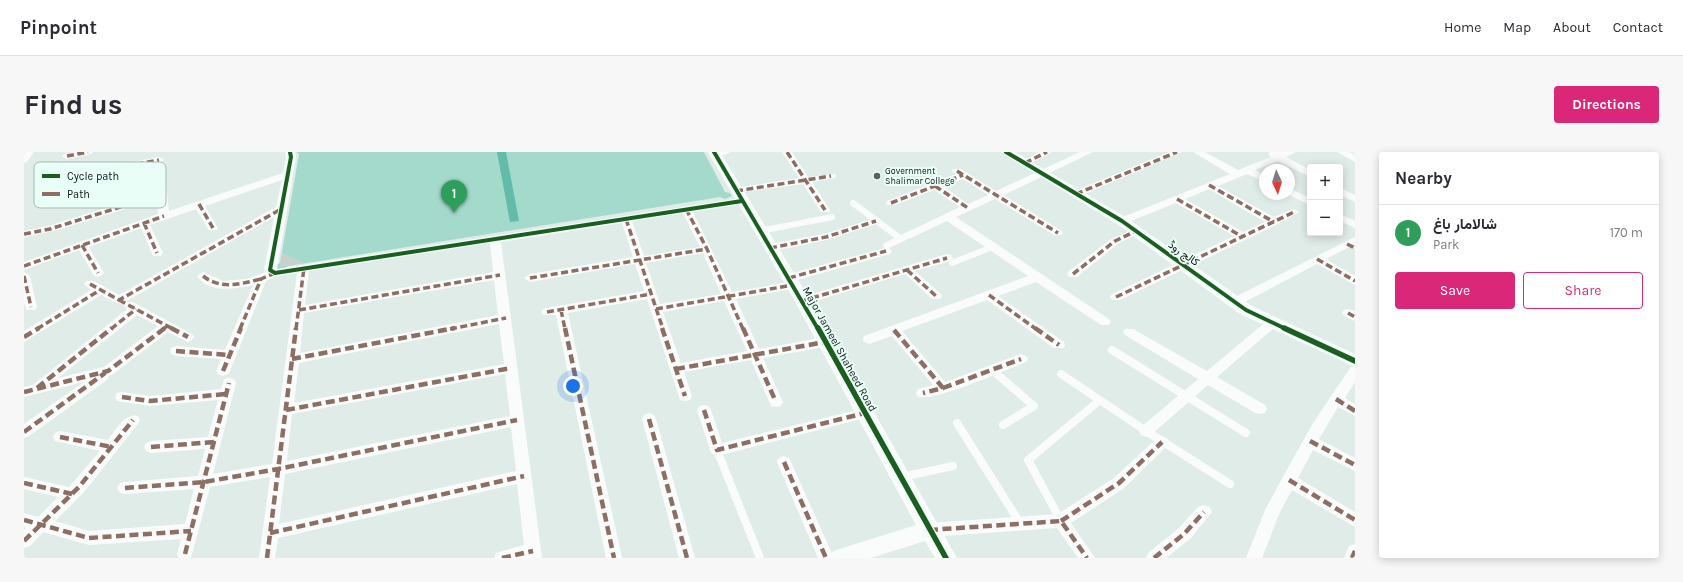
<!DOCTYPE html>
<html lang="en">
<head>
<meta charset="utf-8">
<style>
  body { margin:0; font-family:Karla,Vazirmatn,sans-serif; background:#f7f7f7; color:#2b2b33 }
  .controls { position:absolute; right:12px; top:12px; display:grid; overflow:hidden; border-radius:4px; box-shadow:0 2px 10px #0003 }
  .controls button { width:36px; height:36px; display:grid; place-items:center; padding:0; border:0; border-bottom:1px solid #e1e1e2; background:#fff; color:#2b2b33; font:20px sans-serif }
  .compass { position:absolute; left:1235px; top:12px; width:36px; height:36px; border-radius:50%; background:#fff; box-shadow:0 2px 10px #0003; rotate:176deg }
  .you { position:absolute; left:549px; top:234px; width:14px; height:14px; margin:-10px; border:3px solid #fff; border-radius:50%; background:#1a73e8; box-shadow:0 0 0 6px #1a73e833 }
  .badge { display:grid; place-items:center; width:26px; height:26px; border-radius:50%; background:#db2777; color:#fff; font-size:13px; font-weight:700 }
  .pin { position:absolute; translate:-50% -33px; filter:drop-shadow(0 1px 2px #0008) }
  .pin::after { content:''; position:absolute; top:21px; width:14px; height:12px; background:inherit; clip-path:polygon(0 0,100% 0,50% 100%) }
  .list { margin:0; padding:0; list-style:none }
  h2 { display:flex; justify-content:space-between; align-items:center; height:52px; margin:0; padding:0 16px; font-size:17px }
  h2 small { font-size:13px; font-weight:400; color:#7c7c81 }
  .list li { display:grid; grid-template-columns:26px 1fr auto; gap:12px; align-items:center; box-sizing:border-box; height:56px; padding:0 16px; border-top:1px solid #e1e1e2 }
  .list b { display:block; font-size:15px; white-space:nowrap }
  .list p { margin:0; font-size:13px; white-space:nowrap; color:#7c7c81 }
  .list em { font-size:13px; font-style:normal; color:#7c7c81 }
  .actions { display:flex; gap:8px; padding:12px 16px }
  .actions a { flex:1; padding:9px 0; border:1px solid #db2777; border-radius:4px; text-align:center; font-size:14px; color:#db2777 }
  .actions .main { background:#db2777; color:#fff }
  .map { position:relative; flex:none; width:1331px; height:406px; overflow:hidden; border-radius:4px }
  header { display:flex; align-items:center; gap:24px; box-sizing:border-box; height:56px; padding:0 20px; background:#fff; border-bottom:1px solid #e1e1e2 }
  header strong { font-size:19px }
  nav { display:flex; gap:22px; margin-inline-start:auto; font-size:14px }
  .intro { display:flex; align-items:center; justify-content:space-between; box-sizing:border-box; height:96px; padding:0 24px }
  h1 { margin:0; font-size:28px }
  .button { padding:10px 18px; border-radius:4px; background:#db2777; color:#fff; font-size:14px; font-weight:700 }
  main { display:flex; gap:24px; padding:0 24px }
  aside { flex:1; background:#fff; border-radius:4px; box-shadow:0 2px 10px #0003 }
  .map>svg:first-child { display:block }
  .green { fill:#a4dacc }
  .water { fill:#63bba9 }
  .building { fill:#c8d1ce }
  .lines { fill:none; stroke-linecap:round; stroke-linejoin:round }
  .service-far1 { stroke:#fafcfc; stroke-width:6 }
  .service { stroke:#fafcfc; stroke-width:8 }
  .minor { fill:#fafcfc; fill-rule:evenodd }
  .tertiary { fill:#fafcfc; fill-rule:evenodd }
  .quiet-far1 { stroke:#8d6e63; stroke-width:3.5; stroke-dasharray:7 3.5; stroke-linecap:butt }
  .quiet { stroke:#8d6e63; stroke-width:4.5; stroke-dasharray:9 4.5; stroke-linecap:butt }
  .cycleway-far1-casing { stroke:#eafef8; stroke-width:6 }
  .cycleway-casing { stroke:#eafef8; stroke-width:8 }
  .cycleway-far1 { stroke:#1b5e20; stroke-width:4 }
  .cycleway { stroke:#1b5e20; stroke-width:5.5 }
  .poi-dot { fill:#596260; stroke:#eafef8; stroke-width:1.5 }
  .labels { text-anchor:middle; stroke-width:4; stroke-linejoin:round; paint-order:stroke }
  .far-poi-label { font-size:9px; fill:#111816; stroke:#eafef8; text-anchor:start }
  .street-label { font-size:11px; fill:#111816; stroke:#eafef8 }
  .key { fill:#eafef8; stroke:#a9b9b4; stroke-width:1 }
  .key-label { font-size:11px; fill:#111816 }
</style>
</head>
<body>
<header>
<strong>Pinpoint</strong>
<nav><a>Home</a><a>Map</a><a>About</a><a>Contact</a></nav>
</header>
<div class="intro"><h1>Find us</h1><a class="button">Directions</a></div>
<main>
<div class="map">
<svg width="1331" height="406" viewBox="0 0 1331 406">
  <rect width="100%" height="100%" fill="#e0ece8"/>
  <path class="green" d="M272,0H680L701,40L706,41L708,44L701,47L696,45L684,47L264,114L253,120L250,114L256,111L275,2Z"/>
  <path class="water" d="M473,0H482L495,69L486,70Z"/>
  <path class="building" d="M258,101L280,111L256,115Z"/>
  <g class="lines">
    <path class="service-far1" d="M829,51L877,87
      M736,79L808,65
      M928,111L968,95"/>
    <path class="service" d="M1088,198L1222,281
      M968,218L1010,254L979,273
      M1037,222L1122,279L1206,332
      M933,271L996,371
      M693,298L736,406
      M878,325L929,314
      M1037,369L1004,308L1076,248"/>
    <path class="minor" d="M0,0H10L3,10L0,11Z
      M49,0H69L67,2L43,7L38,4L40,2Z
      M261,0H271L272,5L253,117L718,46L723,49L722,51L669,60L708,140L765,130L759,126L761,123L861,96L858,93L860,91L936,55L910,38L871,53H863L862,51L863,49L932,22L928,19L929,17H937L972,39L1056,0H1069L980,43L1038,79L1039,81L1038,83H1030L971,47L932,65L1085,167L1087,170L1085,173H1077L1012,130L974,144L1040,190L1041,193L1040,196H1030L963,148L878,179L921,230L997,202L1002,204L1004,207L1002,210C982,218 910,250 894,245L892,241L894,237L909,233L868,184L845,192L840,190L839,187L840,184L1004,124L923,69L865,96L868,99L866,102L766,130H773L775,133L773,136L712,147L735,197L801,185L806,187L807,190L806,193L801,195L739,206L759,250L757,254L752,255L747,254L727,208L660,220L668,244L666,248L661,249L656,248L623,147L544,161L598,406H582L532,163H519L517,160L519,157L523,156L620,139L611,112L506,130L500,126L506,122L609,105L598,71L477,90L518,406H470L472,401L500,393L493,332L254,386L251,406H235L246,325L186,335L167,406H155L153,402L157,387L65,393L19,380L6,394L0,396V378L3,376L0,375V361L14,365L34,345L0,337V325L45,335L76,299L31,289L29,285L31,281L36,279L84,288C91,279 101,260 114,264L116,268L114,272L60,340L31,369L65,379L161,372L170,337L101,342L96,341L93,336L96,331L101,330L174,324L181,297L127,301L122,299L120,295L122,291L127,289L184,285L194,248L126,254L93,249L91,245L93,241L98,240L126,244L197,237L200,227L205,226L210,227L212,231L189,322L248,312L273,121L253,124L242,129L206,219L204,222L199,224L194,222L192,219L197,207L152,204L147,202L146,199L147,196L152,194L201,198L229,133C211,137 185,142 173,124L179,120L199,129L222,127L242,120L240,118L250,65L101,150H109L168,182L170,185L168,188L164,190L144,180L89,222L85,224L83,228L5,284L0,286V272L60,230L0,245V235L9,233L103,157L99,153L101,150C92,154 85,147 77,143L0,190V179L67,138L60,132L62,129H70L95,143L252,55L258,28L181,54L194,76L193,78H185L172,57L126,73L139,101L137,104H129L117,76L65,95L80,121L74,125L70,124L55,98L0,118V110L134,62L133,47L30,79L0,85V79L24,74L132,40L131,26L19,50L14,47L19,44L131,20L130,14L135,11L140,14L145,59L259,21L262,5ZM939,27L964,43L944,52L919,34ZM659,61L676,95L620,104L608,69ZM466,91L469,120L281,153L285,119ZM679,101L697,142L636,152L622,111ZM470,128L474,163L276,201L280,161ZM700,149L723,199L657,211L639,160ZM113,163L134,174L80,215L34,226ZM475,172L480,212L270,251L275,211ZM481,222L486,264L263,309L268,262ZM487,275L492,319L255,372L261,322Z
      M686,0H706C702,4 692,4 687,3Z
      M758,0H768L784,25L811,22L812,24L811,26L788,30L806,58L805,60H797L779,32L708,41L707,39L712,36L775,26Z
      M1015,0H1028L1004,13H998L996,11Z
      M1145,0H1158L1056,44H1048L1047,42L1048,40Z
      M1169,0H1181L1214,18L1247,5L1244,2L1246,0H1272L1262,5L1286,18V25L1254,9L1231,18L1241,23V30L1223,22L1194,34L1250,65L1270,57L1275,60L1254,72L1096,148H1088L1086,145L1088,142L1210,84L1152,51L1102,71L1098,72L1093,69L1094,67L1206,22ZM1185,37L1241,70L1219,80L1161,47Z
      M1313,0H1325L1331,3V10Z
      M135,5L140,8L138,10L30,31L25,28L30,25Z
      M1265,36L1286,46V53L1263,42H1265Z
      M1316,36L1331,43V50L1316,43Z
      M1316,62L1331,69V76L1316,69Z
      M852,66L856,67L857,69L856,71L802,88L746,100L740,96L746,92L800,82Z
      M1112,76L1116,77L1117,79L1116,81L1095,91L1053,125H1045L1043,122L1045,119L1087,87Z
      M1331,85V92L1302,107L1331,124V133L1293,112L1215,153H1207L1205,150L1207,147Z
      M923,102L927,103L929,106L927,109L891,119L916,141L918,144L916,147H908L881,122L778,153L774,152L772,149L774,146Z
      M0,120L6,124L13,155L11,158H3L0,151Z
      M1324,157L1331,159V169L1320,164L1318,161L1320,158Z
      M1248,167L1252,168L1254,171L1252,174L1193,225L1241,253L1243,257L1241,261L1236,262L1231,261L1184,233L1127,283L1122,285L1117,283L1115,279L1117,275L1174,227L1101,183L1099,180L1101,177H1109L1183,219L1244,168Z
      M1331,214V230L1321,246L1331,252V264L1314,255L1295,287L1331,306V319L1289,298L1274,326L1331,360V375L1268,338L1256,360L1238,406H1222L1241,358L1260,323L1289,271L1326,216Z
      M680,253L685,254L687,258L698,291L841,256L846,257L848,261L846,265L841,266L693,304L688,302L686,298L673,258L675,254Z
      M625,261L630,263L632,267L671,406H655L618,267L620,263Z
      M1138,284L1143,286L1145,290L1143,294L1100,336L1047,371L1071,406H1054L1033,376L905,385L899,383L897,378L899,373L905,371L1034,362L1090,326L1133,286Z
      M760,304L765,306L767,310L810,406H794L753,310L755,306Z
      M1180,353L1186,355L1188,360L1166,387L1142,406H1122L1124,401L1154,377L1174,355Z
      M1331,392V406H1320L1325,394Z"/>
    <path class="tertiary" d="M684,0H696L784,144L933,406H911L901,389L847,406H806L809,399L892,373L768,144Z
      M976,0H991L1103,66L1228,154L1331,202V215L1216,162L1093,72Z"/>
    <path class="quiet-far1" d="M763,0L801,58
      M43,4L64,0
      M1001,11L1023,0
      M933,19L1034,81
      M30,28L135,8
      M1185,33L1250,70
      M911,34L944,56
      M712,39L807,24
      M1052,42L1153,0
      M19,47L136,22
      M1153,47L1217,84
      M867,51L939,23
      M175,52L189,76
      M662,57L683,97L719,177
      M602,67L639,177
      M120,71L133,101
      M0,82L26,77L138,42
      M1323,92L1331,96
      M58,93L74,121
      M746,96L802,85L852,69
      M1293,107L1331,129
      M0,114L140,64
      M883,118L912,144
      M1049,122L1091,89L1112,79
      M0,124L7,155
      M179,124C197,138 216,132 237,127
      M506,126L683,97
      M765,126L862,99
      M66,132L95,148L259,56
      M965,143L1012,177
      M1092,145L1270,60
      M95,148L149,177
      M778,149L923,106
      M632,157L769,133
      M275,158L476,123
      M537,158L541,177
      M523,160L627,142
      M1324,161L1331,165
      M13,177L76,138
      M87,177L112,157
      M139,177L143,174
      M216,177L237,127L251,121
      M272,177L280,116
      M426,177L482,166"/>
    <path class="quiet" d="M147,176L164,185
      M541,176L590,406
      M638,176L661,244
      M719,176L752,250
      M1011,176L1035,193
      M870,178L919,236L899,241
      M0,185L15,176
      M152,199L206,203
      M268,207L431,176
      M652,217L801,190
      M199,219L217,176
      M13,236L88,176
      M919,236L997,207
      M0,240L84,219L141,176
      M98,245L126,249L202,242
      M1312,247L1331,259
      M262,258L487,216
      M680,258L693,298L841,261
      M625,267L663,406
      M0,280L81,221
      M36,285L88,295
      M1286,289L1331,313
      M127,295L190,290
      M760,310L802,406
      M1265,328L1331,368
      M0,331L48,342
      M101,336L180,330L254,317L493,268
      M0,368L65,386L167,379
      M1037,369L1095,331L1138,290
      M905,378L1037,369L1063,406
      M246,381L500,324
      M0,389L55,335L109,268
      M161,402L205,231
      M243,406L272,176
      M478,406L509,399
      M1130,406L1160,382L1180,360
      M1328,406L1331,399"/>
    <defs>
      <path id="cycleway-far1" d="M266,0L267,5L246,118L251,121L718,49
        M690,0L794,177
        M982,0L1098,69L1222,158L1262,177"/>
      <path id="cycleway" d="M794,176L922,406
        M1260,176L1331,209"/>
    </defs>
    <use href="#cycleway-far1" class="cycleway-far1-casing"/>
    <use href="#cycleway" class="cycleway-casing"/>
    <use href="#cycleway-far1" class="cycleway-far1"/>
    <use href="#cycleway" class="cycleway"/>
  </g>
  <circle class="poi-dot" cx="853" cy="24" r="4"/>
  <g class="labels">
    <g class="far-poi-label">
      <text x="861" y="22">Government<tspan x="861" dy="10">Shalimar College</tspan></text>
    </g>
    <g class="street-label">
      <text transform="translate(1160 101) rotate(35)" y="4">کالج روڈ</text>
      <text transform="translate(816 197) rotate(61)" y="4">Major Jameel Shaheed Road</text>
    </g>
  </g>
  <rect x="10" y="10" width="132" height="46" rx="6" class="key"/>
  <rect x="18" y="22" width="18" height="4" fill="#1b5e20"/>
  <rect x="18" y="40" width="18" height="4" fill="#8d6e63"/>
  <g class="key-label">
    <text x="43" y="28">Cycle path</text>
    <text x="43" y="46">Path</text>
  </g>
</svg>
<div class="controls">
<button>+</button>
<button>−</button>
</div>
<svg class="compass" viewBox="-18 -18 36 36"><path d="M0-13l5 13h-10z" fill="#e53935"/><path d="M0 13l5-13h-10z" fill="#7c7c81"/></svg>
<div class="you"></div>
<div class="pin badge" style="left:430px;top:61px;background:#2e9e5b">1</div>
</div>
<aside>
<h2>Nearby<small></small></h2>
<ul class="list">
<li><span class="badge" style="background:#2e9e5b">1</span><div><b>شالامار باغ</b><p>Park</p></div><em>170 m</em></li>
</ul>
<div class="actions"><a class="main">Save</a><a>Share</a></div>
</aside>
</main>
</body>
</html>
